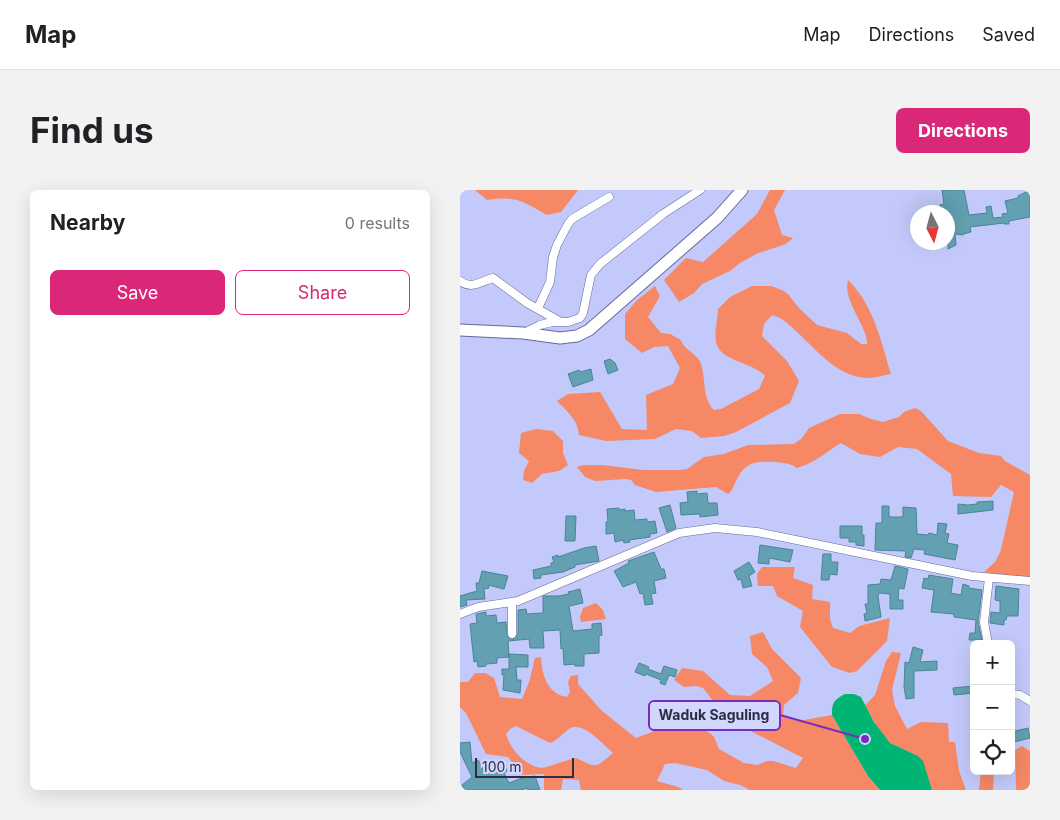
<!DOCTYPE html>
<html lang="en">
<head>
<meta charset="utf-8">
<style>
  body { margin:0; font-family:Inter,sans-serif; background:#f2f2f2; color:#202124 }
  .controls { position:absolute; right:15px; bottom:15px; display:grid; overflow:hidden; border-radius:8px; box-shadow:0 5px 20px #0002 }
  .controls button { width:45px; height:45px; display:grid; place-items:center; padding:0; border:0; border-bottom:1px solid #e0e0e0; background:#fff; color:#202124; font:25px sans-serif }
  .compass { position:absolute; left:450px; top:15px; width:45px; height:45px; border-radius:50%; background:#fff; box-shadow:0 5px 20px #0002; rotate:174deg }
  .scale { position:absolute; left:15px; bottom:12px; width:99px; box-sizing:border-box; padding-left:5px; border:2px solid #2c2e41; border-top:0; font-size:14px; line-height:18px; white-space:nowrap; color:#2c2e41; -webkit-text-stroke:4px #d2d7ff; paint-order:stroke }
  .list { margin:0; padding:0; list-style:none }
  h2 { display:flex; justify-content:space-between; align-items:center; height:65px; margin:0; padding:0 20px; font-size:21px }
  h2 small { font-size:16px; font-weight:400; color:#757577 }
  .actions { display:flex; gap:10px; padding:15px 20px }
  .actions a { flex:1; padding:11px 0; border:1px solid #db2777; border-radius:8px; text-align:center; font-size:18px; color:#db2777 }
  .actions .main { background:#db2777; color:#fff }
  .icon { flex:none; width:28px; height:28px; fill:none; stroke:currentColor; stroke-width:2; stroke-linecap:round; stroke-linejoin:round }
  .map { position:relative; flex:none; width:570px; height:600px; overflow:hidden; border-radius:8px }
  header { display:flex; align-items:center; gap:30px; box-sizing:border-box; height:70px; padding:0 25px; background:#fff; border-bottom:1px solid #e0e0e0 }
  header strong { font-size:24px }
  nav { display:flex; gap:28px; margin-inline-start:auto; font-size:18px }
  .intro { display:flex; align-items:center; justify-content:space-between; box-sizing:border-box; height:120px; padding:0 30px }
  h1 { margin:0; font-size:35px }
  .button { padding:12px 22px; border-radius:8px; background:#db2777; color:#fff; font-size:18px; font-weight:700 }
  main { display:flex; gap:30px; padding:0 30px }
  aside { flex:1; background:#fff; border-radius:8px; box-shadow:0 5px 20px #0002 }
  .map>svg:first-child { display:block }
  .green { fill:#f68865; fill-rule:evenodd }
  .water { fill:#00b574 }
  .building { fill:#63a0b2; stroke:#488596 }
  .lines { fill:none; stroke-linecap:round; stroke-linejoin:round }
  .street-casing { stroke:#656a96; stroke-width:9 }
  .secondary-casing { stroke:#656a96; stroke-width:13 }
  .street { stroke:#fff; stroke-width:8 }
  .secondary { stroke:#fff; stroke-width:11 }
  .leader { fill:none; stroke:#7b2cbf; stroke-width:2 }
  .callout-dot { fill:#7b2cbf; stroke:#d2d7ff; stroke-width:2 }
  .callout { fill:#d2d7ff; stroke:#7b2cbf; stroke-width:2 }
  .callout-label { font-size:14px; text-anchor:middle; font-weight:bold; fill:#2c2e41 }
</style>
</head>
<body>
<header>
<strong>Map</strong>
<nav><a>Map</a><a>Directions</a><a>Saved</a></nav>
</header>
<div class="intro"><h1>Find us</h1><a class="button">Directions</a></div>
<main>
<aside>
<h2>Nearby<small>0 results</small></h2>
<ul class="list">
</ul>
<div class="actions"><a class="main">Save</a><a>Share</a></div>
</aside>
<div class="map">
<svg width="570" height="600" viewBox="0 0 570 600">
  <rect width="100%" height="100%" fill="#c3c9fa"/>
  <path class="green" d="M15,0H118L101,22L87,25C61,10 57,6 27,10Z
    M310,0H325L314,20L322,45L333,48L326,54L296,64L280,73L270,81L242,94L234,103L219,112L204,90L226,68L243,72L297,24Z
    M388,90C414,115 421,152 431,184C424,185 415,188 408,188C377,187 358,161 337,142C328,134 325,129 312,125L304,134L302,146L327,171L339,191L330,213L276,242L264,246L241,248L232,241L216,239L195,249L146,251L119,245C118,230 107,221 97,211L108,204L140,202L162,239L187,240L186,205L213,194L220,178L208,156L194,157L182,163L165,149V124L177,110L195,96L200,106L188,127L201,143L210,144L221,150C224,161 238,163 241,174C246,189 242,208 254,220L261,219L299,199L305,186C294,173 262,171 257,155C253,145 258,130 258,119L270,107L292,96H311L322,100L328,104L339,118L357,135L387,143L401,154H407C408,137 382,110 388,90Z
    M455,218L461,221L488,251L519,263L541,266L545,271L570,285V389L524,382L535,372L541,360L554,302L541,295L531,307L493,306L491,284L457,259L438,257L420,267L400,264L381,253C366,262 355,273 337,278C330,273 323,273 315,272C297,271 284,272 276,291C273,297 273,300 268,304L256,297L196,302L175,295L171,290L165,289L135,291L125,287L117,277L123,275H142L183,280H220L227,279L244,267L264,264L288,255L334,254L342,248L349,238L380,224H399L411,229L423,232L439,227L444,222Z
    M76,239L93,241L103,251V263L108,275L99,281L82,284L72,293L63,290L64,281L69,271L59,263L61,243Z
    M302,377H335L333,388L353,395L352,409L370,412V429L373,438L390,443L399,436L430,428L427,451L397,481L390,483L372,477L340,437L343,421L317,406L313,396H298L297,384Z
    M136,413L143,420L146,429L121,432L120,427L123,418Z
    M303,442L312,459L341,488L338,503L324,515L323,527L338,531L372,525L408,586L420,600H290L280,595L264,591L247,580L215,573L205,574L197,591L218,597L223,600H121L119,590L103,589L101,600H84V584L62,585L48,567L26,564L6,523L0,517V492H8L15,483H25L34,488L40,507L62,509L69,492L75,468L81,467C82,485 87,504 107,507L110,502L108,492L111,486L118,485V494L142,521L176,548L192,542L203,528L208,525L230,531L250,543L254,547L259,559L284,573L297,575L307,571H313L336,578L343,568L279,535L257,516L243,498L236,496L224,497L214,490L222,478L243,481L270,505L290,506L313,491L307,477L292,464L290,446ZM56,536L90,553C98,550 102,544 109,539C122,530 143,554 153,563C134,579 138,578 116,568C110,569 85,578 82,578C65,576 50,559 46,544L50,539Z
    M432,462L441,463L432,500L435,516L447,539L461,532L488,533L489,552H495L499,581L506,600H472L458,566L430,553L421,544L405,515L415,505L426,471Z
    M562,556L570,561V600H556L555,560Z
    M521,581H534L533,600H519Z"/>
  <path class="water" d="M385,504H394L401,507L414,532L430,553L458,566L463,571L472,600H420L408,586L372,525C372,512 374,510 385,504Z"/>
  <path class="building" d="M482,0H504L509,25L527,23L526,17L531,16L533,28L543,27L542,24L548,23L545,11L558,8V6L570,0V27L549,31V34H544V33L510,37L511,42L503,44V45L495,44L496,55L488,59V22H482L480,15L484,14Z
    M150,169L155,173L158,180L148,184L144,171Z
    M131,179L133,190L113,197L108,184L119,180L120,182Z
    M237,301V304L247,303L248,313H257L258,325L240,327V324L221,325L220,313L228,312L227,302Z
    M533,311V320L498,324V314L508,315L517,314V312Z
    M210,315L216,338L207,342L199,318Z
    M422,316H429V327H443V317L456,318L457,344L468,345L469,343L477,345L478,333L487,334L485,343L489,344L487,353L498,355L495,370L464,364L465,360L454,359L451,368L445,367L446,361L415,360L416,333H422Z
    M159,318V320L165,319V321L174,320L175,330L187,329V332L195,331L197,343L190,344V347L169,350L170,352L164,353L163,350L155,352L154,343L146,344V332H148L147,319Z
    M106,326H116L115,351H105Z
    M380,336H402V345H404V356L396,355V352H389V348H380Z
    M300,355L333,360L330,372L309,368V374L298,373Z
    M136,356L139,371L115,375V377L103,382L81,385V388L74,389L73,380L91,376V373L94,372L92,367L98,365V367L124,358Z
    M194,362L201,379H204L206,388L194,391L196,403L191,404L193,414L185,415L183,403L180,404L176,392L163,397L154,381L169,373L168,371Z
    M363,364H371V372H378L377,385L370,384L369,390H361Z
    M289,372L295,382L289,386L292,396L283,398L281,389L278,390L274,381Z
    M435,376L448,379L444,399L439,398L438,410H443V419H430V404L419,403L418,406L421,427L405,431L404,424L407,423L405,414H408V395L420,394L421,389L431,390Z
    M22,381L48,386L44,399L28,395L29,398L24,399L25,409L6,410L7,415L0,417V406L17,401L16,393H19Z
    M469,385L493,389L491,403L501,405L503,394L509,396V398L522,400L518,432L522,450H509L510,443H515L516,430L494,427V424L471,422L474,400L462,398L464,388L468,389Z
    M536,396L559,399L558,426H547L546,430H544V435L530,433L531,422L540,423V411L535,410Z
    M120,399L123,413L109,416L113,441L132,439V434L141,433L142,445L139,446V463L124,464V476H115V474L104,475L103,458L101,459L100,440L83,441L84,458H70L69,449L48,451L49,467L37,468V473L26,474V476L18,477L17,471L14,472L10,434L17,433L16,424L26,422V426L36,425L37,433L46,432L47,446L52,450L58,444V420L66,419L67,424L83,423V406H98L109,404L108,402Z
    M453,457L463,460L460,472L477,471V480L454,481V508L446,509L444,497L445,472L449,473Z
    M49,464L68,465V477H56L57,490H61L60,503L43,500L44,485H42V479H49Z
    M179,473L189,477L188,479L201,484L204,476L217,480L215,487L209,485L205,495L200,493L201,490L186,484L185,486L175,482Z
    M514,496V503L494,505L493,498Z
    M568,538L570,548L554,552L551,542Z
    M10,552L12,573L18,570L26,584L45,576L47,581L44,583L49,593L62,588L75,586L80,600H68L67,598L61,600H5L2,595L12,587L0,562V553Z"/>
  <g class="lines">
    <defs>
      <path id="street" d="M0,91C12,100 21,91 33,88L67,113L99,131
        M78,118L90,92L93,67L97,55L108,34L112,29L149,7
        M64,143L80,135L92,132H108L120,128L123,123L131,85L140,74L203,24L240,0
        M52,412V444
        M0,424L18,417L58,411L219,343L255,338L297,342L512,386L570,391
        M528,454L524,432L529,388
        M551,504L560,505L570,511"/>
      <path id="secondary" d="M0,140L63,143L100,148L117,146L129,140L257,28L282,0"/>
    </defs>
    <use href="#street" class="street-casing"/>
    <use href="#secondary" class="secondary-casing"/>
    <use href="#street" class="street"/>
    <use href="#secondary" class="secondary"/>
  </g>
  <path class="leader" d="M405 549L320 525"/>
  <circle class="callout-dot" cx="405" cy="549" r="5"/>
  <rect class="callout" x="189" y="511" width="131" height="29" rx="5"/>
  <g class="callout-label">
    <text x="254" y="530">Waduk Saguling</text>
  </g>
</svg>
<div class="controls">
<button>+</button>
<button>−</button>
<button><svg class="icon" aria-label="locate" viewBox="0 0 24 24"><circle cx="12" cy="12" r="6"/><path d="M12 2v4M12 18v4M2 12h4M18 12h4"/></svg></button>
</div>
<svg class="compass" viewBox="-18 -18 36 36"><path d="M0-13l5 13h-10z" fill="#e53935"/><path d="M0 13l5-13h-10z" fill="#757577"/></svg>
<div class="scale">100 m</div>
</div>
</main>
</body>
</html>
